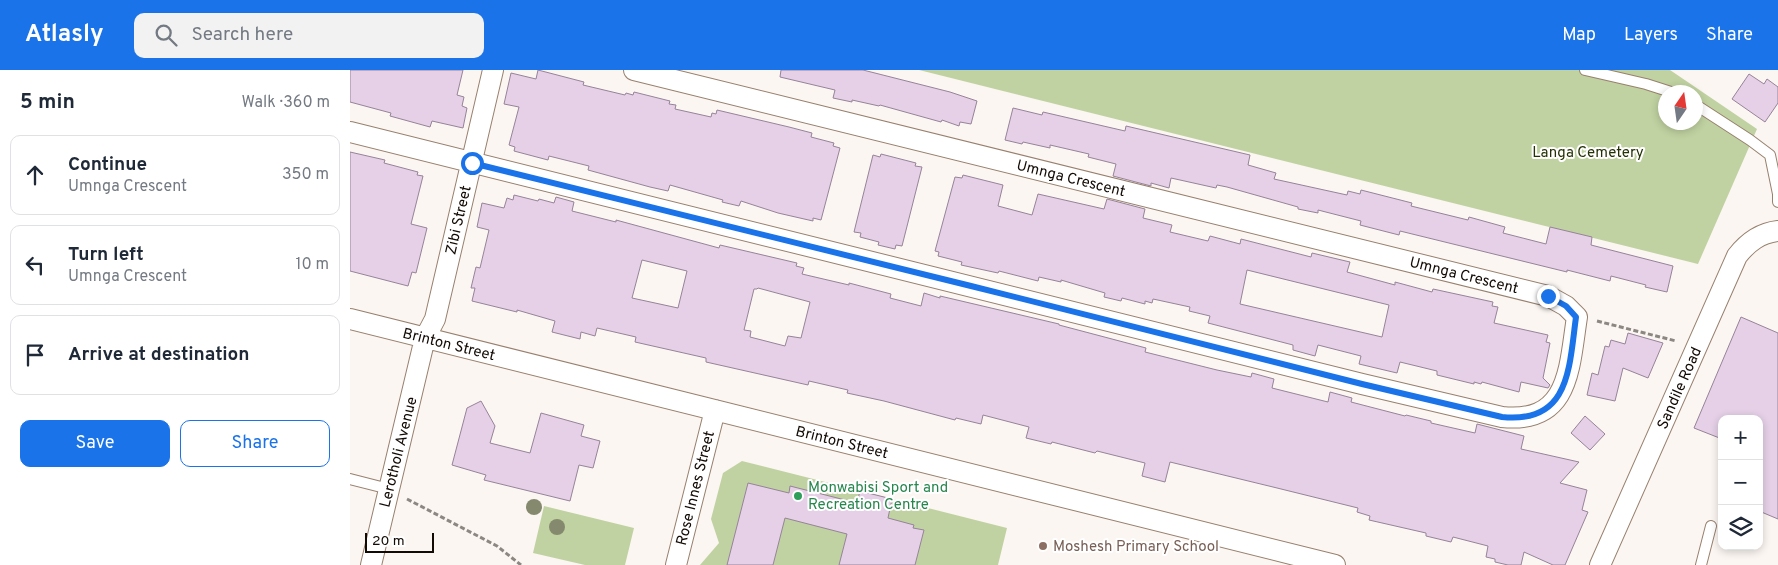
<!DOCTYPE html>
<html lang="en">
<head>
<meta charset="utf-8">
<style>
  body { margin:0; font-family:Overpass,sans-serif; background:#f2f2f3; color:#1f2937 }
  .controls { position:absolute; right:15px; bottom:15px; display:grid; overflow:hidden; border-radius:10px; box-shadow:0 2px 8px #0003 }
  .controls button { width:45px; height:45px; display:grid; place-items:center; padding:0; border:0; border-bottom:1px solid #e0e1e3; background:#fff; color:#1f2937; font:25px sans-serif }
  .compass { position:absolute; left:1308px; top:15px; width:45px; height:45px; border-radius:50%; background:#fff; box-shadow:0 2px 8px #0003; rotate:13deg }
  .scale { position:absolute; left:15px; bottom:12px; width:69px; box-sizing:border-box; padding-left:5px; border:2px solid #120a04; border-top:0; font-size:14px; line-height:18px; white-space:nowrap; color:#120a04; -webkit-text-stroke:4px #fff; paint-order:stroke }
  .stop { position:absolute; width:15px; height:15px; margin:-11px; border:4px solid #1a73e8; border-radius:50%; background:#fff }
  .stop.end { background:#1a73e8; border-color:#fff; box-shadow:0 1px 5px #0008 }
  .list { margin:0; padding:0; list-style:none }
  h2 { display:flex; justify-content:space-between; align-items:center; height:65px; margin:0; padding:0 20px; font-size:21px }
  h2 small { font-size:16px; font-weight:400; color:#747a83 }
  .list li { display:grid; grid-template-columns:32px 1fr auto; gap:15px; align-items:center; box-sizing:border-box; height:80px; margin:0 10px 10px; padding:0 10px; border:1px solid #e0e1e3; border-radius:10px }
  .list b { display:block; font-size:19px; white-space:nowrap }
  .list p { margin:0; font-size:16px; white-space:nowrap; color:#747a83 }
  .list em { font-size:16px; font-style:normal; color:#747a83 }
  .actions { display:flex; gap:10px; padding:15px 20px }
  .actions a { flex:1; padding:11px 0; border:1px solid #1a73e8; border-radius:10px; text-align:center; font-size:18px; color:#1a73e8 }
  .actions .main { background:#1a73e8; color:#fff }
  .icon { flex:none; width:28px; height:28px; fill:none; stroke:currentColor; stroke-width:2; stroke-linecap:round; stroke-linejoin:round }
  .map { position:relative; flex:none; width:1428px; height:495px; overflow:hidden }
  header { display:flex; align-items:center; gap:30px; box-sizing:border-box; height:70px; padding:0 25px; background:#1a73e8; color:#fff }
  header strong { font-size:24px }
  nav { display:flex; gap:28px; margin-inline-start:auto; font-size:18px }
  .search { width:350px; height:45px; background:#f2f2f3; display:flex; align-items:center; gap:12px; box-sizing:border-box; padding:0 18px; border-radius:10px; color:#747a83; font-size:19px }
  main { display:flex }
  aside { flex:1; background:#fff }
  .map>svg:first-child { display:block }
  .green { fill:#c0d2a1; fill-rule:evenodd }
  .building { fill:#e5d0e7; stroke:#968398; fill-rule:evenodd }
  .lines { fill:none; stroke-linecap:round; stroke-linejoin:round }
  .service-casing { stroke:#98806e; stroke-width:12 }
  .minor-casing { stroke:#98806e; stroke-width:22 }
  .path { stroke:#8d8782; stroke-width:3; stroke-dasharray:5 2.5; stroke-linecap:butt }
  .service { stroke:#fff; stroke-width:10 }
  .minor { stroke:#fff; stroke-width:20 }
  .tree { fill:#858a6f }
  .route { stroke:#1a73e8; stroke-width:6 }
  .leisure-dot { fill:#2e9e5b; stroke:#fff; stroke-width:2 }
  .education-dot { fill:#8d6e63; stroke:#fff; stroke-width:2 }
  .labels { text-anchor:middle; stroke-width:4; stroke-linejoin:round; paint-order:stroke }
  .park-label { font-size:15px; fill:#243104; stroke:#fff }
  .street-label { font-size:15px; fill:#120a04; stroke:#fff }
  .leisure-label { font-size:15px; fill:#27864d; stroke:#fff; text-anchor:start }
  .education-label { font-size:15px; fill:#785e54; stroke:#fff; text-anchor:start }
</style>
</head>
<body>
<header>
<strong>Atlasly</strong>
<div class="search"><svg class="icon" aria-label="search" viewBox="0 0 24 24"><circle cx="10" cy="10" r="6"/><path d="M15 15l6 6"/></svg>Search here</div>
<nav><a>Map</a><a>Layers</a><a>Share</a></nav>
</header>
<main>
<aside>
<h2>5 min<small>Walk · 360 m</small></h2>
<ul class="list">
<li><svg class="icon" aria-label="ahead" viewBox="0 0 24 24"><path d="M12 20V5M6 11l6-6 6 6"/></svg><div><b>Continue</b><p>Umnga Crescent</p></div><em>350 m</em></li>
<li><svg class="icon" aria-label="left" viewBox="0 0 24 24"><path d="M17 20v-9H6M10 6l-5 5 5 5"/></svg><div><b>Turn left</b><p>Umnga Crescent</p></div><em>10 m</em></li>
<li><svg class="icon" aria-label="arrive" viewBox="0 0 24 24"><path d="M6 21V4h12l-3 4 3 4H6"/></svg><div><b>Arrive at destination</b></div></li>
</ul>
<div class="actions"><a class="main">Save</a><a>Share</a></div>
</aside>
<div class="map">
<svg width="1428" height="495" viewBox="0 0 1428 495">
  <rect width="100%" height="100%" fill="#fbf6f2"/>
  <path class="green" d="M569,0H1320L1407,59L1348,194ZM1316,22H1346V52H1316Z
    M392,391L657,458L648,495H350L369,473L361,449L373,403Z
    M194,436L284,458L275,495H235L183,483Z"/>
  <path class="building" d="M0,0H113L107,25L114,27L112,36L117,38L113,58L82,51L80,57L40,46L41,43L0,32Z
    M188,0L234,12L233,15L275,25L276,23L283,25L284,22L320,31L319,34L326,35L325,39L361,47L362,43L366,44L367,40L439,57L462,63L461,67L484,73L483,76L490,78L471,150L463,148V151L428,143L391,131L389,136L372,132L373,130L320,115L318,121L300,117L238,100L239,96L199,86L198,90L164,81L165,77L159,75L169,37L154,34L161,3L186,9Z
    M431,0H513L600,22L627,31L621,54L610,52L609,56L592,50L591,52L530,35L529,36L502,30V32L483,28L485,20L430,7Z
    M1399,4L1414,14L1417,9L1428,17V33L1415,52L1382,29Z
    M663,38L692,45L693,42L775,61L776,56L900,85L898,95L926,103L924,109L997,125L998,121L1010,124L1011,120L1062,133L1061,136L1118,150L1119,147L1155,157L1153,163L1196,174L1200,157L1242,167L1241,175L1323,196L1317,222L1295,217L1296,215L1261,206L1260,211L1217,200V202L1050,161L1049,165L1010,155L1011,151L968,140V143L948,139V137L877,117L867,115L866,118L821,108L819,118L801,113V116L763,106L766,94L738,87L739,84L700,75V78L673,72L672,74L655,70Z
    M0,82L35,90L34,93L68,102L67,105L73,106L61,154L77,158L66,203L62,202L58,216L0,201Z
    M531,84L566,93L565,96L572,97L552,176L546,175L545,179L528,175L529,172L510,167L511,163L504,162L523,85L530,87Z
    M613,105L653,115L648,136L682,145L688,124L754,139L757,129L795,139L793,148L822,155L820,162L858,171L860,166L890,174L891,169L961,187L962,183L1000,192L997,202L1045,215V212L1082,222L1083,219L1143,232L1142,236L1148,237L1144,253L1198,265L1196,272L1200,273L1193,308L1200,315L1198,318L1171,312L1169,322L1132,312L1131,314L1124,312V314L1087,305V301L1050,292L1047,303L1009,294L1011,286L968,275L965,286L943,280V275L858,253L860,246L839,241L840,237L803,229L802,233L795,231V234L772,228L771,231L754,227L755,223L711,210V212L689,207L688,211L649,201L648,203L611,195L612,192L588,186L589,182L585,181L605,107L612,108ZM897,200L1039,235L1032,267L890,234Z
    M164,125L188,131L189,129L204,133L206,127L224,132L222,141L266,152V150L369,178L370,175L447,193L446,196L454,198L452,204L499,215V213L541,224L540,228L571,236L574,223L590,228V226L709,254V255L796,278L795,282L867,300L901,307L902,303L924,309L922,318L978,332L980,322L1002,328L1001,332L1055,346L1056,345L1081,351V353L1125,363L1127,354L1174,366L1171,379L1229,392L1210,413L1237,420L1232,440L1238,442L1215,495H1203L1174,482L1171,495H1158L1145,492V489L1136,487L1138,476L1103,467L1101,472L1076,466V463L1019,450L1020,446L1007,442L1008,438L923,417L820,392L815,412L792,406L795,393L747,381L745,383L702,372L701,374L676,368L679,357L633,345L631,354L606,348L605,350L534,331L497,323L498,320L459,311L458,315L356,292V288L285,272L286,267L247,258L245,266L231,262L230,269L202,262L205,251L167,240V242L122,231L125,218H121L126,197L130,198L139,160L127,157L132,133L154,138L157,128L163,130ZM292,190L337,201L328,238L282,228ZM408,218L460,232L451,268L438,266L435,276L400,267L401,261L394,260L404,219H407Z
    M1391,247L1428,263V449L1409,441V349H1372V369L1344,358Z
    M1278,263L1313,273L1298,308L1273,298L1265,331L1237,325L1242,303L1248,305L1255,276L1259,277L1261,270L1275,274Z
    M131,331L145,356L140,373L180,383L191,343L234,355L231,366L250,371L243,398L229,395L220,431L134,410L136,405L102,395L117,338Z
    M1235,346L1255,364L1240,380L1221,363Z
    M398,413L439,423L440,416L507,433L510,421L542,429L538,448L564,455L563,458L574,460L565,495H489L497,464L435,448L423,495H377Z"/>
  <g class="lines">
    <defs>
      <path id="service" d="M1235,0L1296,14L1321,22
        M1346,35L1400,70L1420,85L1428,124V132
        M0,409L39,419
        M1351,495L1361,456"/>
      <path id="minor" d="M0,62L1012,314L1152,347C1220,354 1219,298 1227,247L1216,236L1198,226L284,0
        M0,249L985,495
        M21,495L75,268L85,249L143,0
        M326,495L365,340
        M1250,495L1387,186C1398,172 1410,163 1428,161"/>
    </defs>
    <use href="#service" class="service-casing"/>
    <use href="#minor" class="minor-casing"/>
    <path class="path" d="M1247,251L1326,271
      M57,429L147,476L171,495"/>
    <use href="#service" class="service"/>
    <use href="#minor" class="minor"/>
  </g>
  <g class="tree">
    <circle cx="184" cy="437" r="8"/>
    <circle cx="207" cy="457" r="8"/>
  </g>
  <g class="lines">
    <path class="route" d="M122,93L621,216L1012,314L1152,347C1220,354 1219,298 1226,247L1216,236L1198,226"/>
  </g>
  <circle class="leisure-dot" cx="448" cy="426" r="5"/>
  <circle class="education-dot" cx="693" cy="476" r="5"/>
  <g class="labels">
    <g class="park-label">
      <text x="1238" y="87">Langa Cemetery</text>
    </g>
    <g class="street-label">
      <text transform="translate(721 108) rotate(14)" y="5">Umnga Crescent</text>
      <text transform="translate(108 150) rotate(-77)" y="5">Zibi Street</text>
      <text transform="translate(1114 205) rotate(14)" y="5">Umnga Crescent</text>
      <text transform="translate(99 274) rotate(14)" y="5">Brinton Street</text>
      <text transform="translate(1329 318) rotate(-66)" y="5">Sandile Road</text>
      <text transform="translate(492 372) rotate(14)" y="5">Brinton Street</text>
      <text transform="translate(48 382) rotate(-76)" y="5">Lerotholi Avenue</text>
      <text transform="translate(345 418) rotate(-76)" y="5">Rose Innes Street</text>
    </g>
    <g class="leisure-label">
      <text x="458" y="422">Monwabisi Sport and<tspan x="458" dy="17">Recreation Centre</tspan></text>
    </g>
    <g class="education-label">
      <text x="703" y="481">Moshesh Primary School</text>
    </g>
  </g>
</svg>
<div class="controls">
<button>+</button>
<button>−</button>
<button><svg class="icon" aria-label="layers" viewBox="0 0 24 24"><path d="M12 4l9 5-9 5-9-5zM3 14l9 5 9-5"/></svg></button>
</div>
<svg class="compass" viewBox="-18 -18 36 36"><path d="M0-13l5 13h-10z" fill="#e53935"/><path d="M0 13l5-13h-10z" fill="#747a83"/></svg>
<div class="scale">20 m</div>
<div class="stop" style="left:122px;top:93px"></div>
<div class="stop end" style="left:1198px;top:226px"></div>
</div>
</main>
</body>
</html>
